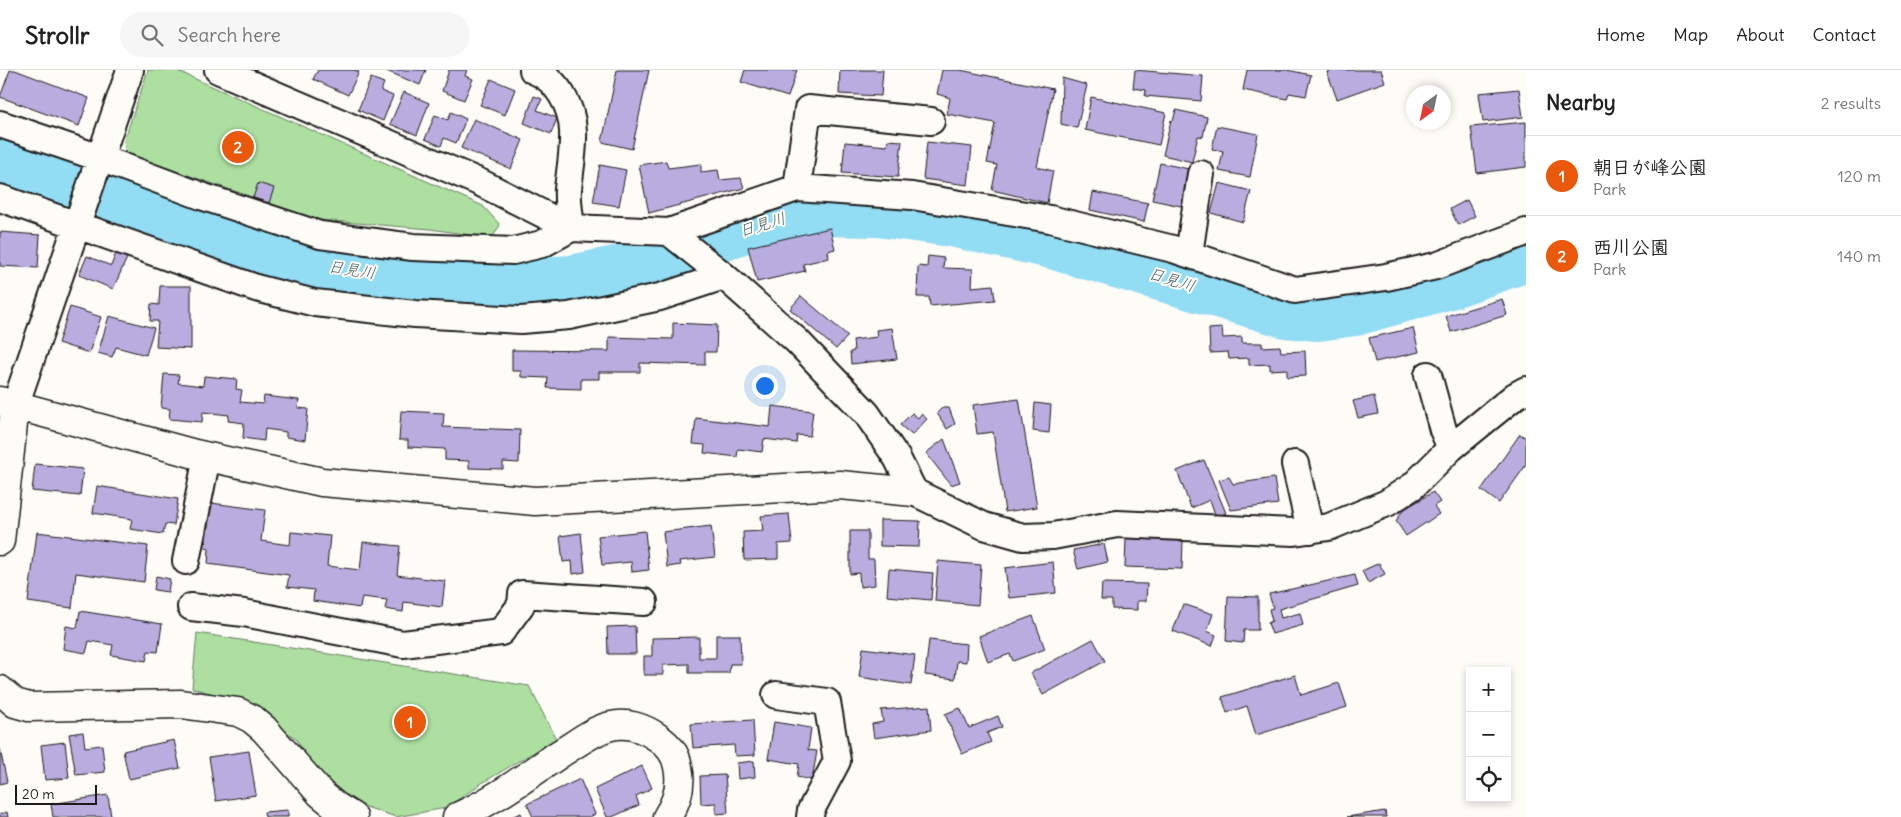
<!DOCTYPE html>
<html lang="en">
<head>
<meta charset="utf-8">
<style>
  body { margin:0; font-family:Delius,"Klee One",sans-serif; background:#f6f6f6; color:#222 }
  .controls { position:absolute; right:15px; bottom:15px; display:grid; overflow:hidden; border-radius:0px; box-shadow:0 2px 8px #0003 }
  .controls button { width:45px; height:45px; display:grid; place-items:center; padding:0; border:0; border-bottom:1px solid #e0e0e0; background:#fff; color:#222; font:25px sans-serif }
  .compass { position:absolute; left:1406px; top:15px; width:45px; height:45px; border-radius:50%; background:#fff; box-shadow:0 2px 8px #0003; rotate:213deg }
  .scale { position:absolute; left:15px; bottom:12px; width:82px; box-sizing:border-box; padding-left:5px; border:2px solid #1c1c1c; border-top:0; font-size:14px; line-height:18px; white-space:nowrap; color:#1c1c1c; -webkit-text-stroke:4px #fdfcf7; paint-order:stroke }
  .you { position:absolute; left:764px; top:315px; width:18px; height:18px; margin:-12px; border:4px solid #fff; border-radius:50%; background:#1a73e8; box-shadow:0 0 0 8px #1a73e833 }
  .badge { display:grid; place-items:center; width:32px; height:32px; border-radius:50%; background:#ea580c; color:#fff; font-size:16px; font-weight:700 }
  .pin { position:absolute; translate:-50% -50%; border:2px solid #fff; box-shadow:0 1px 5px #0006 }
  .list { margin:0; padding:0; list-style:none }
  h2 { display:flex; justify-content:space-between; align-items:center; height:65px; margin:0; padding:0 20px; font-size:21px }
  h2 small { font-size:16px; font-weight:400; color:#767676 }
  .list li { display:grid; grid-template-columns:32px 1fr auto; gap:15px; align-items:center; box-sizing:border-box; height:80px; padding:0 20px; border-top:1px solid #e0e0e0 }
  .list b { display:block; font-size:19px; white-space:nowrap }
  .list p { margin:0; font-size:16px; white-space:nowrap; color:#767676 }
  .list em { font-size:16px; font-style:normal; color:#767676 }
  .icon { flex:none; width:28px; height:28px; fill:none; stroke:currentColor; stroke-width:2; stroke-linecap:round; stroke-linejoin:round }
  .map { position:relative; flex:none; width:1526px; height:747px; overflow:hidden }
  header { display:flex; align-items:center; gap:30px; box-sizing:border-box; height:70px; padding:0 25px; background:#fff; border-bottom:1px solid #e0e0e0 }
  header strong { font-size:24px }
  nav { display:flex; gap:28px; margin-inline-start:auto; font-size:18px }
  .search { width:350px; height:45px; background:#f6f6f6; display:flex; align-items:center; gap:12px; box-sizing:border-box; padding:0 18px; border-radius:28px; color:#767676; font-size:19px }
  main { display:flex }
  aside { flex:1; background:#fff }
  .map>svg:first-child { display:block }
  .green { fill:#addfa0; stroke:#647e5e }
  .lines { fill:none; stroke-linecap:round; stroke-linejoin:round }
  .river { stroke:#92dcf4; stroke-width:50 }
  .building { fill:#b8adde; stroke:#1c1c1c }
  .street-casing { stroke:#1c1c1c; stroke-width:30 }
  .secondary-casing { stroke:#1c1c1c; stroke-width:31 }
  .street { stroke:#fdfcf7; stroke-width:26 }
  .secondary { stroke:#fdfcf7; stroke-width:28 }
  .labels { text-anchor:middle; stroke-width:4; stroke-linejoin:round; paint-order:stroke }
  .water-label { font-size:16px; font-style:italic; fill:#455f68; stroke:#fdfcf7 }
</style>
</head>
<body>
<header>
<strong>Strollr</strong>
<div class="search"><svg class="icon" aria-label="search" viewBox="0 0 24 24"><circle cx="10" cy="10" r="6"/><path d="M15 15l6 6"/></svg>Search here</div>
<nav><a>Home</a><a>Map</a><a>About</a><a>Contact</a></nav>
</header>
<main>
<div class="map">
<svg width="1526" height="747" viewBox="0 0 1526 747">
  <rect width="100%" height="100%" fill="#fdfcf7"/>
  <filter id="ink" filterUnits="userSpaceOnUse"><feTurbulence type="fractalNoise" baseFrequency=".02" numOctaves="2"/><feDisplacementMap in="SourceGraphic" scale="10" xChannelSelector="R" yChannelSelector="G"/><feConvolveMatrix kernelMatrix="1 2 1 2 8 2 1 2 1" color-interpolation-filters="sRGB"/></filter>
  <g filter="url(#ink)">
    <path class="green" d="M148,0H175L483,136L500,155L492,168L430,159L319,150L126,84L124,71Z
      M197,563L529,616L556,669L482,713L446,738L396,747L354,733L319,707L296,669L250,634L192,618Z"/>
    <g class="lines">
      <path class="river" d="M0,93L267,183L353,201L469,214H518L571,210L650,194L765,150L808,141L878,142L952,152L1052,174L1286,243L1318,246L1355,241L1450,214L1526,187"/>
    </g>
    <path class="building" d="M10,0H15L89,28L79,56L0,27Z
      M318,0H354L359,2L348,25L313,9Z
      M384,0H426L420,15Z
      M449,0H467L465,6L473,9L464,30L442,21Z
      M617,0H649L632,79L602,72Z
      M745,0H797L788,27L741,12Z
      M840,0H883L881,26L839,24Z
      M942,0H960L1053,19L1037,97L1053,101L1047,133L992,120L997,95L987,93L995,53L947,44L950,28L937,24Z
      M1135,0L1203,6L1201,31L1145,26L1146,20L1133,18Z
      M1247,0H1287L1311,5L1306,26L1289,23L1287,29L1243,20Z
      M1334,0H1381L1385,12L1337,29L1327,2Z
      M371,8L384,13L381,21L393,26L383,51L358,40Z
      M1062,8L1087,15L1077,58L1061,54Z
      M491,9L515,19L505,45L480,35Z
      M1519,19L1523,47L1483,52L1479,23Z
      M404,22L429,33L417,65L390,54Z
      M534,26L542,29L537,40L557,48L551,64L524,53Z
      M1091,27L1166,43L1159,75L1085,60Z
      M1176,40L1207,47L1203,67L1198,66L1192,92L1163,85L1171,50L1173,51Z
      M451,42L466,49L456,73L444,68L441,76L425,69L435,45L448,50Z
      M474,49L523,70L511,99L461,78Z
      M1526,52V97L1477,103L1471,57Z
      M1217,56L1258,64L1250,107L1219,101L1223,81L1212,79Z
      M888,70L902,71L898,107L842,103L845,72L887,76Z
      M927,72L972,77L968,115L923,109Z
      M666,91L668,98L701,94V102L718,100L720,110L741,108L744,118L649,143L639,95Z
      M1160,93L1189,99L1181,136L1152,130Z
      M600,95L626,100L619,136L593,132Z
      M258,113L274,118L269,133L253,128Z
      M1219,113L1251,121L1243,152L1211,143Z
      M1093,122L1148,133L1144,152L1090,140Z
      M1467,130L1475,146L1458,155L1450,139Z
      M830,158L835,179L828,181L829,188L803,194L805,201L757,212L748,177Z
      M0,162L40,165L38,198L0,196Z
      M116,183L127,188L113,219L79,205L87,186L111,196Z
      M928,186L944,188L943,198L973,199L972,217L993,215L995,230L930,236L929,227H917L918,196L927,197Z
      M160,216H191V279L156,277L158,251H150L151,234L159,235Z
      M801,226L848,266L836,279L790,239Z
      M1502,229L1507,245L1451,262L1446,246Z
      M70,237L101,247L89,283L58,273Z
      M109,246L154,258L146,285L116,277L112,287L98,283Z
      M673,253L717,255L716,282H705V295L640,293V302H599V309H581V319L547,318L548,308L521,307V301H512V280L609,281V267L673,269Z
      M892,258L897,289L851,294L850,282L854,281L853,270L877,267L876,260Z
      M1222,258L1223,268L1242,267V273H1262V277L1280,276L1281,282L1305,281L1306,306L1287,307V299L1270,300V294L1249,295V288L1229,289L1228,282L1210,283L1209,259Z
      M1413,258L1419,282L1375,292L1369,268Z
      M164,304L179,305L178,313L203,316L204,306L237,309L236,319L242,320L240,332L263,334L264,326L299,330L298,338L308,339L305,370L286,367V362L265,359L264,371L243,368L244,353L228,351L229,345L203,342L202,352L169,349L170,339L161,338Z
      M1374,326L1378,344L1358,348L1353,331Z
      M1019,329L1037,437L1005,442L993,362L977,364L973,335Z
      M1035,333L1051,335L1049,363L1033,361Z
      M772,336L813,341L810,366L797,365L796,373L764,369L762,382L738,379L737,387L704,383L705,375L693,374L696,348L770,357Z
      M942,338H949L955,354L947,359L937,343Z
      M401,341L444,343L443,357L520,360L519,393L503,392V399L469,398V391L445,390V379L408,377V370H399Z
      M912,343L918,348L921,344L927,349L912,365L900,355Z
      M1520,364L1526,368V395L1499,433L1481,420Z
      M944,369L960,412L951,415L926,383Z
      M1204,390L1226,443L1216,447L1210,430L1191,438L1177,401Z
      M35,394L83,399L80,426L32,421Z
      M1229,407L1233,414L1274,408L1278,434L1231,440L1219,410Z
      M97,416L178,429L174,455L165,454L163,464L130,459L132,449L93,443Z
      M1433,422L1440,432L1434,436L1439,444L1406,466L1396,451L1403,440Z
      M211,433L265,440L261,471L290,475L291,462L330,466L327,496L360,500L363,472L400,476L397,505L445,511L442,537L404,532L403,542L385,539L387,530L362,527L360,538L313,531L314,520L287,517L289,505L208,494L209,478L205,477Z
      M789,444L792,473L778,474V489L744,490L743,462L763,461L761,446Z
      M880,450L920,451L919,477L880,476Z
      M711,456L715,487L680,491L681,495L667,497L663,462Z
      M645,461L649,500L632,502L631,492L602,495L598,466Z
      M850,461H868V489H874L875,515L860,517L859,503L850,504Z
      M37,462L148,476L144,512L76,503L72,538L28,532Z
      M581,463L585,502L573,504L572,491L563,492L560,466Z
      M1126,468L1183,470L1182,499L1125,497Z
      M1104,474L1108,492L1078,499L1073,480Z
      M938,491L981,495L978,535L935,531Z
      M1053,492L1056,523L1009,528L1005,498Z
      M1379,493L1385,504L1368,513L1362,501Z
      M889,499L933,503L931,530L887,526Z
      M1355,505L1358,516L1279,539L1281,548L1300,543L1303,555L1272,564L1268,553L1272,551L1269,539L1273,538L1269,524Z
      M156,506L170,509L168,522L154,520Z
      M1102,513L1147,514L1146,531H1137V540L1112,539V530H1101Z
      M1228,526L1258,527V560H1244L1243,573L1226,571Z
      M1183,534L1213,544L1207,561L1216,565L1212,576L1173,561Z
      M80,541L162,554L158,582L148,581L146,591L111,585L113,575L89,571L86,583L63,579L66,556L77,558Z
      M1033,546L1045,579L1013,591L1010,584L988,592L979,566Z
      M635,556L636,584H608L607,557Z
      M716,565H740L741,594H730L729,603H689V594L663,595V605H644V586H652V568L699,567V588H716Z
      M1093,569L1105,591L1043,625L1031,603Z
      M929,570L967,574L966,592L957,591L955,609L925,605Z
      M863,578L915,585L911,615L859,607Z
      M1295,605L1301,625L1339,613L1347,637L1256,665L1247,636L1227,643L1222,627Z
      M929,636L931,660L874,668L872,654L883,652L881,640Z
      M960,638L969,658L998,646L1002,657L987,663L991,672L962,684L945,644Z
      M753,650L755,685L735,686L734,675L693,678L691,654Z
      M774,652L811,658L808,680L817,681L812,710L797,707L799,694L768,689Z
      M83,662L85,677L102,675L105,702L76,705L69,664Z
      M174,670L180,698L129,709L123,681Z
      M65,672L69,708L45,710L41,675Z
      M0,679L7,712L0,714Z
      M249,681L256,725L216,731L209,687Z
      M754,691L755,707L738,709L737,693Z
      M642,696L652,718L636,726L639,735L612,747H607L595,719Z
      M725,705L728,743L716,744V733L701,734L700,706Z
      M580,709L595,744L590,747H533L527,734Z
      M108,725L111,747H53L51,734Z
      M288,740V747H265L264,742Z
      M1385,741L1386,747H1347Z
      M7,742L8,747H0V744Z
      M521,743L523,747H511Z"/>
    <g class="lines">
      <defs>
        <path id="street" d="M218,0L479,112L571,158L669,162L797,118L912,126L1050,149L1173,179L1295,220L1386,207L1436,196L1526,162
          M533,0C557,9 572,36 573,61C574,80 570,100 568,119C567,132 570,146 571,158
          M0,54L100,88L204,127L320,165L413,177L513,181L542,174L571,158
          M797,118L808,39L931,51
          M0,128L256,218L315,233L415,244L521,250L569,246L660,227L724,206
          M669,162L724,206L797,271L867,344L897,388L914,422L984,456L1023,467L1053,466L1117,454L1294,462L1329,457L1387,433L1413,416L1451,378L1515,326L1526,320
          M1189,184L1201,104
          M1428,305L1443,360L1451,378
          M15,336L130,0
          M1295,394L1310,460
          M186,491L207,387
          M191,537L244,543L403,574L501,562L521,535L522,524L644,532
          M776,625L827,632L837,691L811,740L810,747"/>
        <path id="secondary" d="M0,331L195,384L322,412L535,431L840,415L914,422
          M0,471L15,336
          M0,620L15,633L29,637L181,634L238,642L252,649L264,659L321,724L337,737L353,747
          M457,747C494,731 528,705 561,683C576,674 593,660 611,656C627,652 644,658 657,667C668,675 676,683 678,697C682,715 677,732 667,747"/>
      </defs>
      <use href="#street" class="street-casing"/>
      <use href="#secondary" class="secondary-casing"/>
      <use href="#street" class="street"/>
      <use href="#secondary" class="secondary"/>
    </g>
  </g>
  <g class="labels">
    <g class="water-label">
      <text transform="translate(762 154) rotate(-17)" y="6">日見川</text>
      <text transform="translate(352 199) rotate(9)" y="6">日見川</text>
      <text transform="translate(1172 209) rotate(17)" y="6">日見川</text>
    </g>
  </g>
</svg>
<div class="controls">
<button>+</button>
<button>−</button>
<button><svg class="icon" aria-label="locate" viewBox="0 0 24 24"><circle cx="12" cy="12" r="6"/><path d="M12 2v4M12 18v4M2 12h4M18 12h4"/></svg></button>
</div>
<svg class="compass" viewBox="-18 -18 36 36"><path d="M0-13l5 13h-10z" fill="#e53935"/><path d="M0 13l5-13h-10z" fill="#767676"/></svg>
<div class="scale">20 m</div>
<div class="you"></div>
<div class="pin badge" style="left:410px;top:652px">1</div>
<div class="pin badge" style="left:238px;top:77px">2</div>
</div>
<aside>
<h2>Nearby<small>2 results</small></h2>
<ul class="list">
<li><span class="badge">1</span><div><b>朝日が峰公園</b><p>Park</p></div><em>120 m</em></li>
<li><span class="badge">2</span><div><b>西川公園</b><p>Park</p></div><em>140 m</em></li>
</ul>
</aside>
</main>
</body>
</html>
